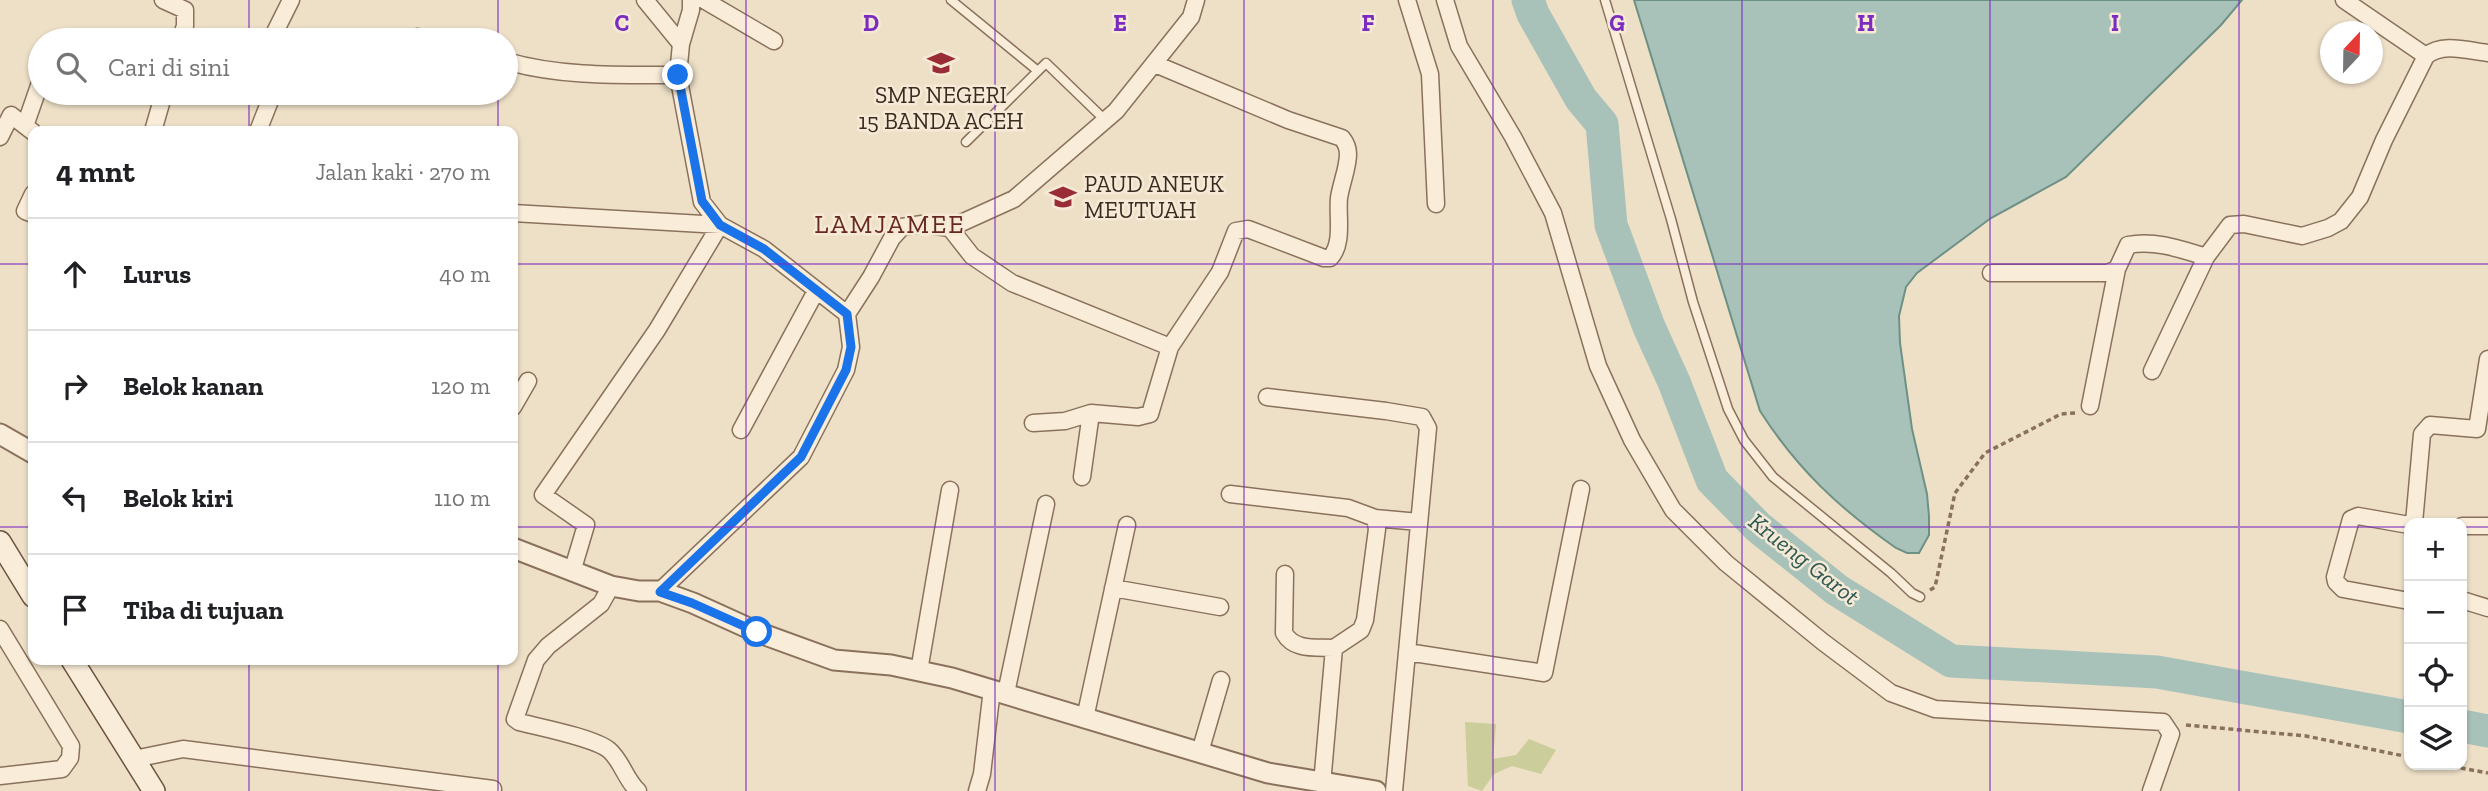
<!DOCTYPE html>
<html lang="id">
<head>
<meta charset="utf-8">
<style>
  body { margin:0; font-family:"Zilla Slab",serif; background:#f6f6f6; color:#202124 }
  .controls { position:absolute; right:21px; bottom:21px; display:grid; overflow:hidden; border-radius:14px; box-shadow:0 2px 5px #0004 }
  .controls button { width:63px; height:63px; display:grid; place-items:center; padding:0; border:0; border-bottom:2px solid #e0e0e0; background:#fff; color:#202124; font:35px sans-serif }
  .compass { position:absolute; left:2320px; top:21px; width:63px; height:63px; border-radius:50%; background:#fff; box-shadow:0 2px 5px #0004; rotate:22deg }
  .stop { position:absolute; width:21px; height:21px; margin:-16px; border:5px solid #1a73e8; border-radius:50%; background:#fff }
  .stop.end { background:#1a73e8; border-color:#fff; box-shadow:0 2px 7px #0008 }
  .list { margin:0; padding:0; list-style:none }
  h2 { display:flex; justify-content:space-between; align-items:center; height:91px; margin:0; padding:0 28px; font-size:30px }
  h2 small { font-size:23px; font-weight:400; color:#757577 }
  .list li { display:grid; grid-template-columns:46px 1fr auto; gap:21px; align-items:center; box-sizing:border-box; height:112px; padding:0 28px; border-top:2px solid #e0e0e0 }
  .list b { display:block; font-size:26px; white-space:nowrap }
  .list em { font-size:23px; font-style:normal; color:#757577 }
  .icon { flex:none; width:38px; height:38px; fill:none; stroke:currentColor; stroke-width:2; stroke-linecap:round; stroke-linejoin:round }
  .map { position:relative; flex:none; width:2488px; height:791px; overflow:hidden }
  .search { position:absolute; background:#fff; box-shadow:0 2px 5px #0004; left:28px; top:28px; width:490px; height:77px; display:flex; align-items:center; gap:18px; box-sizing:border-box; padding:0 24px; border-radius:38px; color:#757577; font-size:26px }
  .panel { position:absolute; background:#fff; box-shadow:0 2px 5px #0004; left:28px; top:126px; width:490px; height:539px; border-radius:14px }
  .map>svg:first-child { display:block }
  .green { fill:#cbcd9a }
  .water { fill:#a8c2b9; stroke:#6e9186; stroke-width:2 }
  .lines { fill:none; stroke-linecap:round; stroke-linejoin:round }
  .river { stroke:#a8c2b9; stroke-width:33 }
  .service-casing { stroke:#8a715c; stroke-width:11 }
  .minor-casing { stroke:#8a715c; stroke-width:19 }
  .tertiary-casing { stroke:#8a715c; stroke-width:23 }
  .secondary-casing { stroke:#6c523f; stroke-width:24 }
  .path { stroke:#8a715c; stroke-width:3.5; stroke-dasharray:5 3.5; stroke-linecap:butt }
  .service { stroke:#f9edda; stroke-width:8 }
  .minor { stroke:#f9edda; stroke-width:16 }
  .tertiary { stroke:#f9edda; stroke-width:19 }
  .secondary { stroke:#f9edda; stroke-width:21 }
  .route { stroke:#1a73e8; stroke-width:9 }
  .grid { fill:none; stroke:#7b2cbf; stroke-width:2; stroke-opacity:0.55 }
  .labels { text-anchor:middle; stroke-width:5; stroke-linejoin:round; paint-order:stroke }
  .poi-label { font-size:23px; fill:#3a2b20; stroke:#f6ead7 }
  .water-label { font-size:24px; font-style:italic; fill:#2f5a54; stroke:#f6ead7 }
  .quarter-label { font-size:26px; letter-spacing:2px; fill:#67291f; stroke:#f6ead7 }
  .grid-label { font-size:23px; text-anchor:middle; font-weight:bold; fill:#7b2cbf; stroke:#f6ead7; stroke-width:5; stroke-linejoin:round; paint-order:stroke }
</style>
</head>
<body>
<div class="map">
<svg width="2488" height="791" viewBox="0 0 2488 791">
  <rect width="100%" height="100%" fill="#eee0c7"/>
  <path class="green" d="M1465,722L1496,724L1493,759L1516,755L1529,739L1556,750L1541,774L1512,766L1494,774L1482,791L1468,786Z"/>
  <path class="water" d="M1634,0H2242L2221,25L2066,177L1991,218L1917,273L1906,287L1899,316L1900,343L1912,429L1927,494L1929,516V535L1919,553H1907L1896,548C1839,508 1798,470 1760,411Z"/>
  <g class="lines">
    <path class="river" d="M1528,0L1533,14L1581,99L1602,124L1611,225L1649,327L1674,382L1712,480L1758,527L1837,590L1951,661L2157,672L2409,717
      M2462,726L2488,731"/>
    <defs>
      <path id="service" d="M951,0L1038,71
        M1605,0L1671,219L1693,302L1728,409L1744,440L1773,477L1891,573L1912,593L1920,597
        M966,142L1046,63L1105,120"/>
      <path id="minor" d="M163,0L185,10V26L180,40
        M645,0L681,44
        M691,0V10L681,44L678,75L702,202L720,225L764,249L847,314
        M704,0L774,41
        M1407,0L1430,74L1436,204
        M1445,0L1459,46L1513,137L1553,213L1598,366L1632,440L1673,510L1726,563L1823,642L1891,693L1935,709L2163,722L2171,734L2151,791
        M2344,0L2426,56
        M271,40L291,0
        M414,40L417,37L432,40
        M506,61C561,77 621,75 678,75
        M25,126L40,83
        M153,131L164,93
        M258,131L273,93
        M0,137L11,115L33,132
        M33,194L25,211L33,214
        M513,213L720,225L657,330L543,495L586,525L572,572
        M950,228L972,256L1012,283L1170,347
        M1991,273H2107L2117,269L2128,245C2156,240 2180,249 2206,257L2230,225L2244,224L2302,236L2328,228L2341,221L2360,197L2384,140L2426,56C2443,42 2468,51 2488,53
        M2152,371L2206,257
        M1267,397L1386,411L1422,417L1428,428L1394,791
        M2090,406L2117,269
        M513,407L528,381
        M1033,423L1065,421L1091,413
        M741,430L816,291
        M1082,477L1091,413L1138,417L1150,414L1170,347L1220,272L1236,231L1248,229L1324,258H1330C1344,244 1337,215 1339,198C1341,184 1348,168 1348,154C1348,148 1346,143 1342,138L1288,120L1155,64
        M1230,494L1348,508L1375,518L1377,529L1365,620L1361,630L1334,648L1322,784
        M1375,518L1419,522
        M2414,523L2422,434L2430,425L2477,429L2488,359
        M2409,525L2358,516L2351,519L2335,577L2336,582L2343,589L2409,601
        M2462,526H2488
        M1285,574L1284,633C1294,651 1316,647 1334,648
        M611,586L601,604L548,646L536,660L515,719L519,722C539,727 595,738 609,750C622,761 625,779 638,791
        M1113,588L1220,607
        M660,591L801,457L846,370L851,347L847,314L871,277L892,238L902,227L922,224L950,228L1014,199L1116,111L1191,17L1196,0
        M2462,600L2488,608
        M0,629L71,746L70,758L62,769L0,776
        M1407,652L1544,673L1581,489
        M919,671L950,490
        M1006,693L1046,504
        M1085,718L1127,525
        M1200,752L1221,680
        M134,759L183,749L493,789
        M977,791L982,774L992,689"/>
      <path id="tertiary" d="M0,434L33,453
        M513,548L611,586L639,591H660L693,603L757,632L834,660L891,665L952,678L1268,773L1376,791"/>
      <path id="secondary" d="M0,542L33,596
        M72,660L154,791"/>
    </defs>
    <use href="#service" class="service-casing"/>
    <use href="#minor" class="minor-casing"/>
    <use href="#tertiary" class="tertiary-casing"/>
    <use href="#secondary" class="secondary-casing"/>
    <path class="path" d="M1930,590L1935,587L1955,493L1985,453L2061,414L2075,413
      M2186,725L2306,736L2409,757
      M2444,765L2488,773"/>
    <use href="#service" class="service"/>
    <use href="#minor" class="minor"/>
    <use href="#tertiary" class="tertiary"/>
    <use href="#secondary" class="secondary"/>
  </g>
  <g class="lines">
    <path class="route" d="M678,75L702,201L720,225L764,249L847,314L851,347L846,370L801,457L660,592L692,603L757,632"/>
  </g>
  <path class="grid" d="M249,0V40M498,0V40M746,0V791M995,0V791M1244,0V791M1493,0V791M1742,0V791M1990,0V791M2239,0V791M249,93V131M498,93V131M0,264H33M513,264H2488M0,527H33M513,527H2409M2462,527H2488M249,660V791M498,660V791"/>
  <defs>
    <symbol id="school-bare" viewBox="-9 -9 18 18"><path d="M0-5L7-2L0 1L-7-2ZM-4 1L0 2.5L4 1V4Q0 6-4 4Z" fill="#992c35" stroke="#f6ead7" stroke-width="2.5" paint-order="stroke"/></symbol>
  </defs>
  <g fill-rule="evenodd">
    <use href="#school-bare" x="922" y="44" width="38" height="38"/>
    <use href="#school-bare" x="1044" y="178" width="38" height="38"/>
  </g>
  <g class="labels">
    <g class="poi-label">
      <text x="941" y="103">SMP NEGERI<tspan x="941" dy="26">15 BANDA ACEH</tspan></text>
      <text x="1084" y="192" text-anchor="start">PAUD ANEUK<tspan x="1084" dy="26">MEUTUAH</tspan></text>
    </g>
    <g class="water-label">
      <text transform="translate(1804 559) rotate(38)" y="8">Krueng Garot</text>
    </g>
    <g class="quarter-label">
      <text x="890" y="233">LAMJAMEE</text>
    </g>
  </g>
  <g class="grid-label">
    <text x="622" y="31">C</text>
    <text x="871" y="31">D</text>
    <text x="1120" y="31">E</text>
    <text x="1368" y="31">F</text>
    <text x="1617" y="31">G</text>
    <text x="1866" y="31">H</text>
    <text x="2115" y="31">I</text>
  </g>
</svg>
<div class="controls">
<button>+</button>
<button>−</button>
<button><svg class="icon" aria-label="locate" viewBox="0 0 24 24"><circle cx="12" cy="12" r="6"/><path d="M12 2v4M12 18v4M2 12h4M18 12h4"/></svg></button>
<button><svg class="icon" aria-label="layers" viewBox="0 0 24 24"><path d="M12 4l9 5-9 5-9-5zM3 14l9 5 9-5"/></svg></button>
</div>
<svg class="compass" viewBox="-18 -18 36 36"><path d="M0-13l5 13h-10z" fill="#e53935"/><path d="M0 13l5-13h-10z" fill="#757577"/></svg>
<div class="stop" style="left:757px;top:632px"></div>
<div class="stop end" style="left:678px;top:75px"></div>
<div class="search"><svg class="icon" aria-label="search" viewBox="0 0 24 24"><circle cx="10" cy="10" r="6"/><path d="M15 15l6 6"/></svg>Cari di sini</div>
<section class="panel">
<h2>4 mnt<small>Jalan kaki · 270 m</small></h2>
<ul class="list">
<li><svg class="icon" aria-label="ahead" viewBox="0 0 24 24"><path d="M12 20V5M6 11l6-6 6 6"/></svg><div><b>Lurus</b></div><em>40 m</em></li>
<li><svg class="icon" aria-label="right" viewBox="0 0 24 24"><path d="M7 20v-9h11M14 6l5 5-5 5"/></svg><div><b>Belok kanan</b></div><em>120 m</em></li>
<li><svg class="icon" aria-label="left" viewBox="0 0 24 24"><path d="M17 20v-9H6M10 6l-5 5 5 5"/></svg><div><b>Belok kiri</b></div><em>110 m</em></li>
<li><svg class="icon" aria-label="arrive" viewBox="0 0 24 24"><path d="M6 21V4h12l-3 4 3 4H6"/></svg><div><b>Tiba di tujuan</b></div></li>
</ul>
</section>
</div>
</body>
</html>
